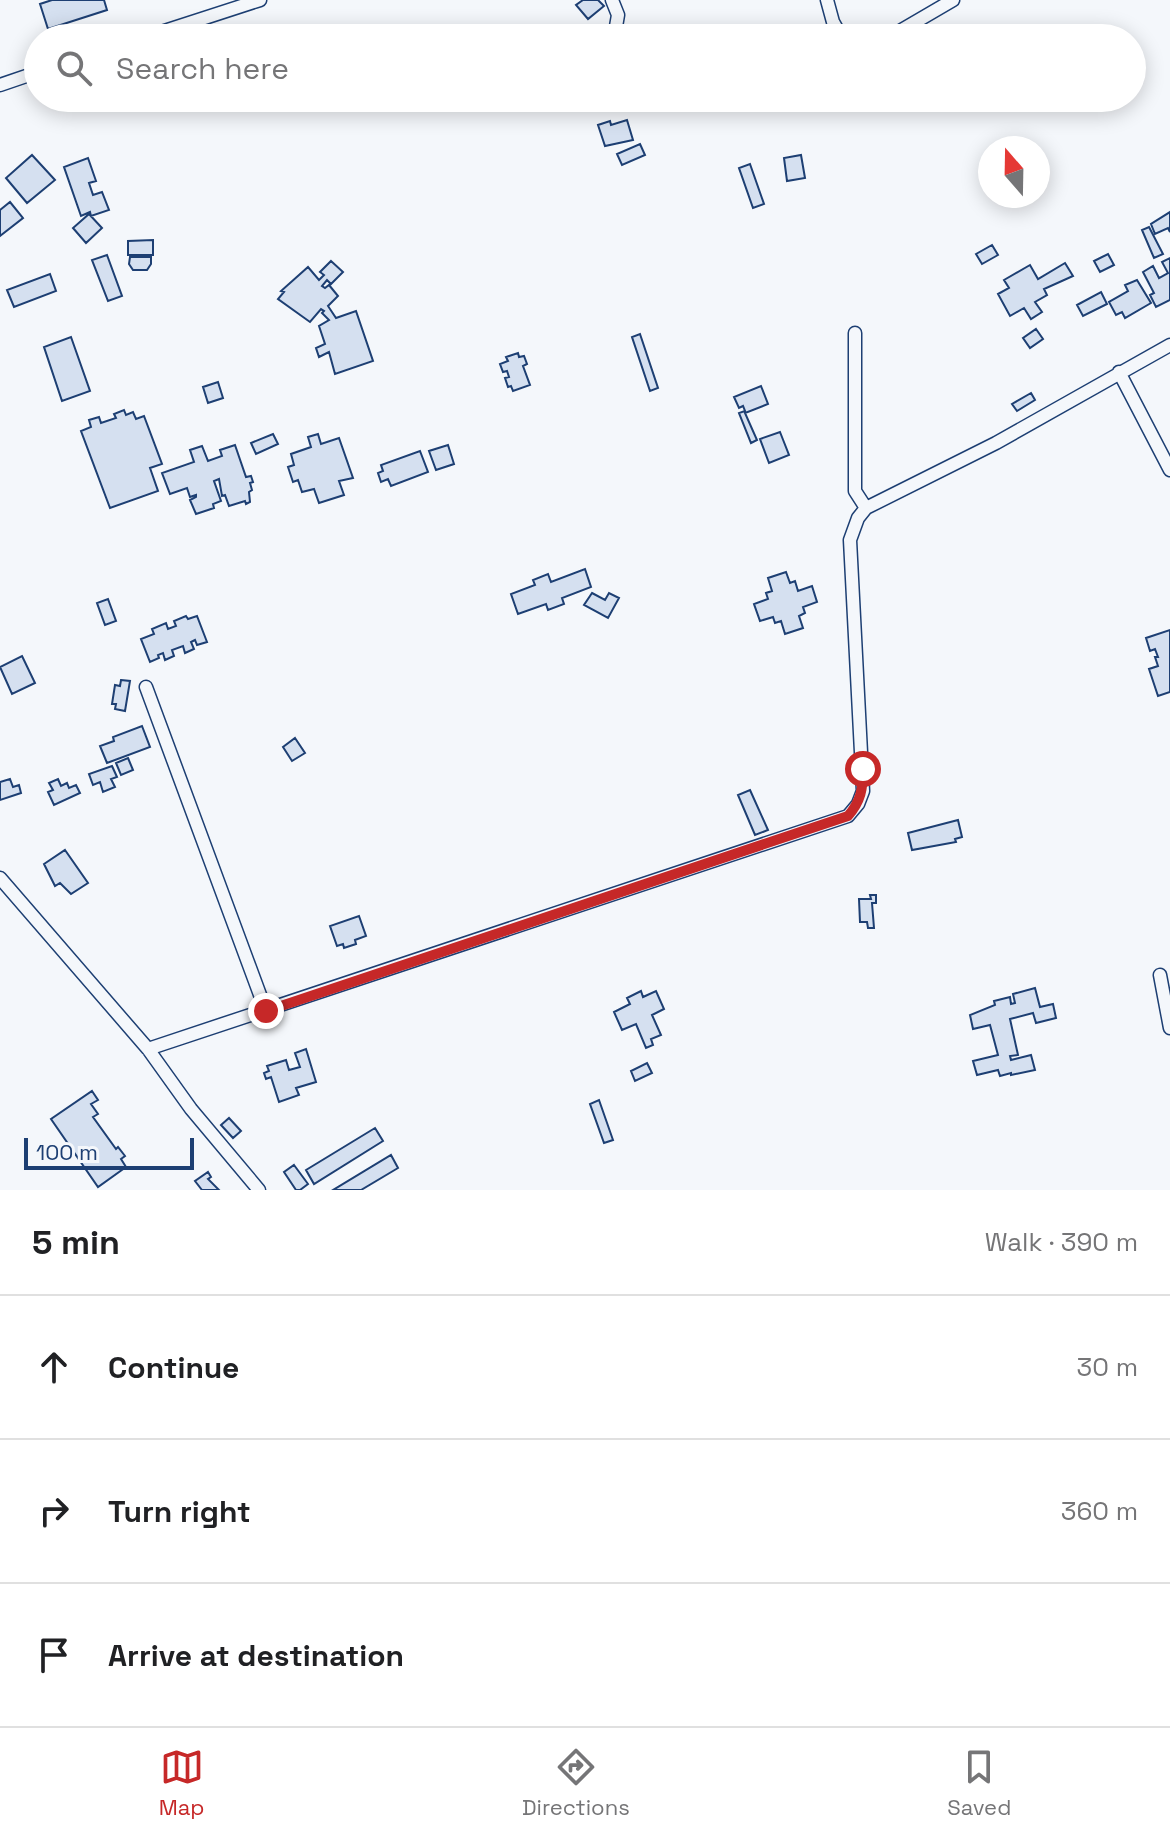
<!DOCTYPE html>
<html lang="en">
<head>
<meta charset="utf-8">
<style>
  body { margin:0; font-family:"Space Grotesk",sans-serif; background:#f2f2f2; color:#202124 }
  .compass { position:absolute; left:978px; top:136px; width:72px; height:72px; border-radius:50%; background:#fff; box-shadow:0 4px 20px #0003; rotate:340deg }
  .scale { position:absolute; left:24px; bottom:20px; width:170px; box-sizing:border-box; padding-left:8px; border:4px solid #1d3f73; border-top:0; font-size:22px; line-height:28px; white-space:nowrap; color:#1d3f73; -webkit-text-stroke:6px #f4f7fb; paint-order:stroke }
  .stop { position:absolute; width:24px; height:24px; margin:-18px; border:6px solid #c62828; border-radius:50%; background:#fff }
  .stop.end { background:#c62828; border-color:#fff; box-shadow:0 2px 8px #0008 }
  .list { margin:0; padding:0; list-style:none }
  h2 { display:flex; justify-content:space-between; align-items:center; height:104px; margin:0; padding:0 32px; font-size:34px }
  h2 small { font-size:26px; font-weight:400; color:#757577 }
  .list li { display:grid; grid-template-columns:52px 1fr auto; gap:24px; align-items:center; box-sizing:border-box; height:144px; padding:0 32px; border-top:2px solid #e0e0e0 }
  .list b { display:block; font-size:30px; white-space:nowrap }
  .list em { font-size:26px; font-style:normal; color:#757577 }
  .icon { flex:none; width:44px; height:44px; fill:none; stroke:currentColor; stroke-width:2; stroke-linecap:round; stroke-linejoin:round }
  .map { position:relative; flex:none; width:1170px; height:1190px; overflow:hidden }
  .search { position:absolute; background:#fff; box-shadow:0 4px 20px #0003; left:24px; right:24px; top:24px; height:88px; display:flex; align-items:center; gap:20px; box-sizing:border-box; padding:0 28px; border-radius:44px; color:#757577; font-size:30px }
  .sheet { height:536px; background:#fff }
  nav { display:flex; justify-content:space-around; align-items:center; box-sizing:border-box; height:112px; border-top:2px solid #e0e0e0; background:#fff; font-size:22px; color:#757577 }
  nav a { display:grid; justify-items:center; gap:4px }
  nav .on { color:#c62828 }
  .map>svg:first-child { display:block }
  .building { fill:#d5e0f0; stroke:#1d3f73; stroke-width:2 }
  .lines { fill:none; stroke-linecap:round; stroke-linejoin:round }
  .minor-casing { stroke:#1d3f73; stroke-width:15 }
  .minor { stroke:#f4f7fb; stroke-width:12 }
  .route { stroke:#c62828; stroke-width:10 }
</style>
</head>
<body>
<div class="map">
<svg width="1170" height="1190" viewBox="0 0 1170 1190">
  <rect width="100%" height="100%" fill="#f4f7fb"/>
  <path class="building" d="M52,0H104L107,10L48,29L40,4Z
    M583,0H598L604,6L588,19L576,5Z
    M627,120L633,140L605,146L598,125L610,121L611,125Z
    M640,144L645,155L622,165L617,154Z
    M32,155L55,180L27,203L6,178Z
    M801,155L805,178L787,181L784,158Z
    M88,158L96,181L89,183L93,195L102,192L109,210L91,216L90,212L81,216L64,167Z
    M750,164L764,204L753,208L739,168Z
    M10,202L23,218L0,236V210Z
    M1170,212V232L1168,228L1155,234L1151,224Z
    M89,214L102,228L86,243L73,228Z
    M1149,227L1163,254L1154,258L1142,230Z
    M153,240V255H128V241Z
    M992,245L998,255L982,264L976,254Z
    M1108,254L1114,265L1100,272L1094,261Z
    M107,255L122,296L108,301L92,260Z
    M130,257H151V264L147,270H133L129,264Z
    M1170,258V300L1156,307L1150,295L1154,293L1143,272L1153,266L1159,278L1168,273L1162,262Z
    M331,261L343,272L331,284L327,280L322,286L325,288L329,285L338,296L328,306L336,318L356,311L373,361L335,374L329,352L319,357L316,348L325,344L319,326L329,320L322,313L324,311L321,309L310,322L278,299L284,292L281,291L308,267L319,280L324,275L320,272Z
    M1065,263L1073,276L1044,289L1047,295L1035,302L1042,312L1031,319L1024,308L1010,316L998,294L1009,288L1004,280L1030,265L1038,279Z
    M50,274L56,291L14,307L7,290Z
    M1137,280L1151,303L1125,318L1122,312L1116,315L1109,302L1128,291L1125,285Z
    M1101,292L1107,304L1083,316L1077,305Z
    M1036,329L1043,339L1030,348L1023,338Z
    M640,334L658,388L650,391L632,337Z
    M71,337L90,391L62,401L44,347Z
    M518,353L519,357L524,356L527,364L523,366L530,385L513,391L511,386L508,387L505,378L509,377L507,371L503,372L500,364L508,361L506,357Z
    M218,382L223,398L208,403L203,387Z
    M761,386L768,404L745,413L757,440L751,443L739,413L745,411L743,406L739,408L734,397Z
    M1031,393L1035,400L1017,411L1012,404Z
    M124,410L126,415L133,412L136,419L144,416L162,464L150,468L158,491L110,508L81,431L91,427L89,420L99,417L101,423L116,418L114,414Z
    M780,432L789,455L769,463L760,439Z
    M273,434L278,444L256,454L251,443Z
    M318,434L321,444L339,438L353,478L339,481L344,495L319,503L314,489L302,492L298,480L293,482L288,467L294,465L291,454L311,447L308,437Z
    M235,445L246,477L251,476L253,482L250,483L252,490L249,492L250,502L246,504L245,501L229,506L225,495L222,496L219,479L214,481L221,501L213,504L214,508L196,514L190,500L196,497V495L190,497L187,488L170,494L162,473L194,462L190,450L202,446L208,461L222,456L220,450Z
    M448,445L454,464L436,470L429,451Z
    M420,451L428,472L391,486L388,479L381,482L378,473L383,471L381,465Z
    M585,569L591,587L562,598L564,604L548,610L546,604L518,614L511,594L535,585L533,580L548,574L551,582Z
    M786,572L790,583L795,581L798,591L812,586L817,602L803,607L805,613L799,616L803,628L785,634L781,621L775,623L773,617L760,621L754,604L768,599L766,593L772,591L768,578Z
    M592,593L605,600L609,593L619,598L608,618L584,605Z
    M108,599L116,621L105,625L97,603Z
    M186,616L188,619L197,616L207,642L197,645L195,640L191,642L194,649L185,653L183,646L172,650L174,656L165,660L163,653L158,655L159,658L150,662L141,639L154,634L152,629L166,623L168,629L176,626L174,621Z
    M1170,630V692L1158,696L1149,669L1158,666L1155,657H1158L1155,649L1150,651L1146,638Z
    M22,656L35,683L12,694L0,667Z
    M121,680L130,681L125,711L115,709L116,704H112L115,685L120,686Z
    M142,726L150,747L107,763L100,746L114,741L113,737Z
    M295,738L305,753L292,761L283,747Z
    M128,758L133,770L121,775L116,763Z
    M112,766L117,777L111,779L115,787L103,792L100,782L93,785L89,774Z
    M10,779L13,787L19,785L21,793L0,800V782Z
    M58,779L61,786L67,783L69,788L76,785L80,793L54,805L48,792L53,790L49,783Z
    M750,790L768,830L755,835L738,795Z
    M958,820L962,837L955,839L956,842L912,850L908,833Z
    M65,850L88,883L71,894L60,883L55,886L44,864Z
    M870,895H876V903H872L874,928H868L867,922H860L859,899H871Z
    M359,916L366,936L355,940L356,944L344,948L343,944L337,946L330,926Z
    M1035,988L1040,1007L1053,1004L1056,1018L1036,1023L1033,1013L1010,1019L1018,1055L1010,1056L1011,1060L1031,1055L1035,1070L1011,1075V1073L1000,1076L998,1070L977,1075L973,1061L998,1055L990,1025L973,1029L970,1015L995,1005L994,1001L1010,997L1011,1004L1015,1003L1013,994Z
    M641,991L643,997L656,991L664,1009L652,1015L661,1035L651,1039L653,1045L646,1048L636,1024L622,1030L614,1012L630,1004L627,998Z
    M306,1049L316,1082L296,1088L299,1095L279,1102L271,1077L266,1079L264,1073L269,1071L267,1066L286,1060L289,1070L300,1067L295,1053Z
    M647,1063L652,1073L635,1081L631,1071Z
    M92,1091L98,1100L91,1104L98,1114L93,1117L116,1149L118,1147L125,1156L121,1159L126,1167L98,1187L51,1119Z
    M599,1100L613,1140L604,1143L590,1104Z
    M229,1118L241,1131L233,1138L221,1125Z
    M375,1128L383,1141L314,1184L306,1170Z
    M391,1155L398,1168L361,1190H333Z
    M294,1165L308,1184L300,1190H296L284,1172Z
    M208,1172L211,1177L208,1179L219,1190H202L195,1181Z"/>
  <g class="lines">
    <defs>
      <path id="minor" d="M612,0L618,15L614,38
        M827,0L833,22L842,38
        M143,38L260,0
        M888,38L953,0
        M0,85L38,72
        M855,333V491L866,508
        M1119,372L1170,470
        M146,687L266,1011
        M0,878L148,1049L191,1109L259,1190
        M1160,975L1170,1028
        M148,1049L848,816L858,804L863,791L850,540L858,518L866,508L996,443L1170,345"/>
    </defs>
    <use href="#minor" class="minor-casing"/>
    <use href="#minor" class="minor"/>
  </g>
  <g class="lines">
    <path class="route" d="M266,1011L848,816C861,801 863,789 863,769"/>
  </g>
</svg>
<svg class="compass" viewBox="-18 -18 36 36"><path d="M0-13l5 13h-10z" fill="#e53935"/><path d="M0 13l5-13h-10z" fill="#757577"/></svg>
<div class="scale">100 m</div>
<div class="stop" style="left:863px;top:769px"></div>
<div class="stop end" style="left:266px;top:1011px"></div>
<div class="search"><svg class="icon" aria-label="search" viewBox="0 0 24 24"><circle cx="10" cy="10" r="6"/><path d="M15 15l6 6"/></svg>Search here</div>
</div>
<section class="sheet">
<h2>5 min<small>Walk · 390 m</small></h2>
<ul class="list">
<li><svg class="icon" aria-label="ahead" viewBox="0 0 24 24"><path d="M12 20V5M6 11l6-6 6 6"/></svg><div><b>Continue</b></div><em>30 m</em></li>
<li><svg class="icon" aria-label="right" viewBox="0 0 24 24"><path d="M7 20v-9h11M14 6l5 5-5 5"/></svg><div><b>Turn right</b></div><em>360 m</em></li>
<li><svg class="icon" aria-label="arrive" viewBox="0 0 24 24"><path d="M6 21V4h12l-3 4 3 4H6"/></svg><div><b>Arrive at destination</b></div></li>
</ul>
</section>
<nav>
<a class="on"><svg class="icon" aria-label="map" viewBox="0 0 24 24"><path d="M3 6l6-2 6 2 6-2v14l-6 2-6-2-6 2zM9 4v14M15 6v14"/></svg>Map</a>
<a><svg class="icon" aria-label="directions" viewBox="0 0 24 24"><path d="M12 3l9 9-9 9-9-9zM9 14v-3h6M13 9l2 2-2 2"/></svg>Directions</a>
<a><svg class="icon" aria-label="saved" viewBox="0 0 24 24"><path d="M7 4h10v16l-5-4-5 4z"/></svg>Saved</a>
</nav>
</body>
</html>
